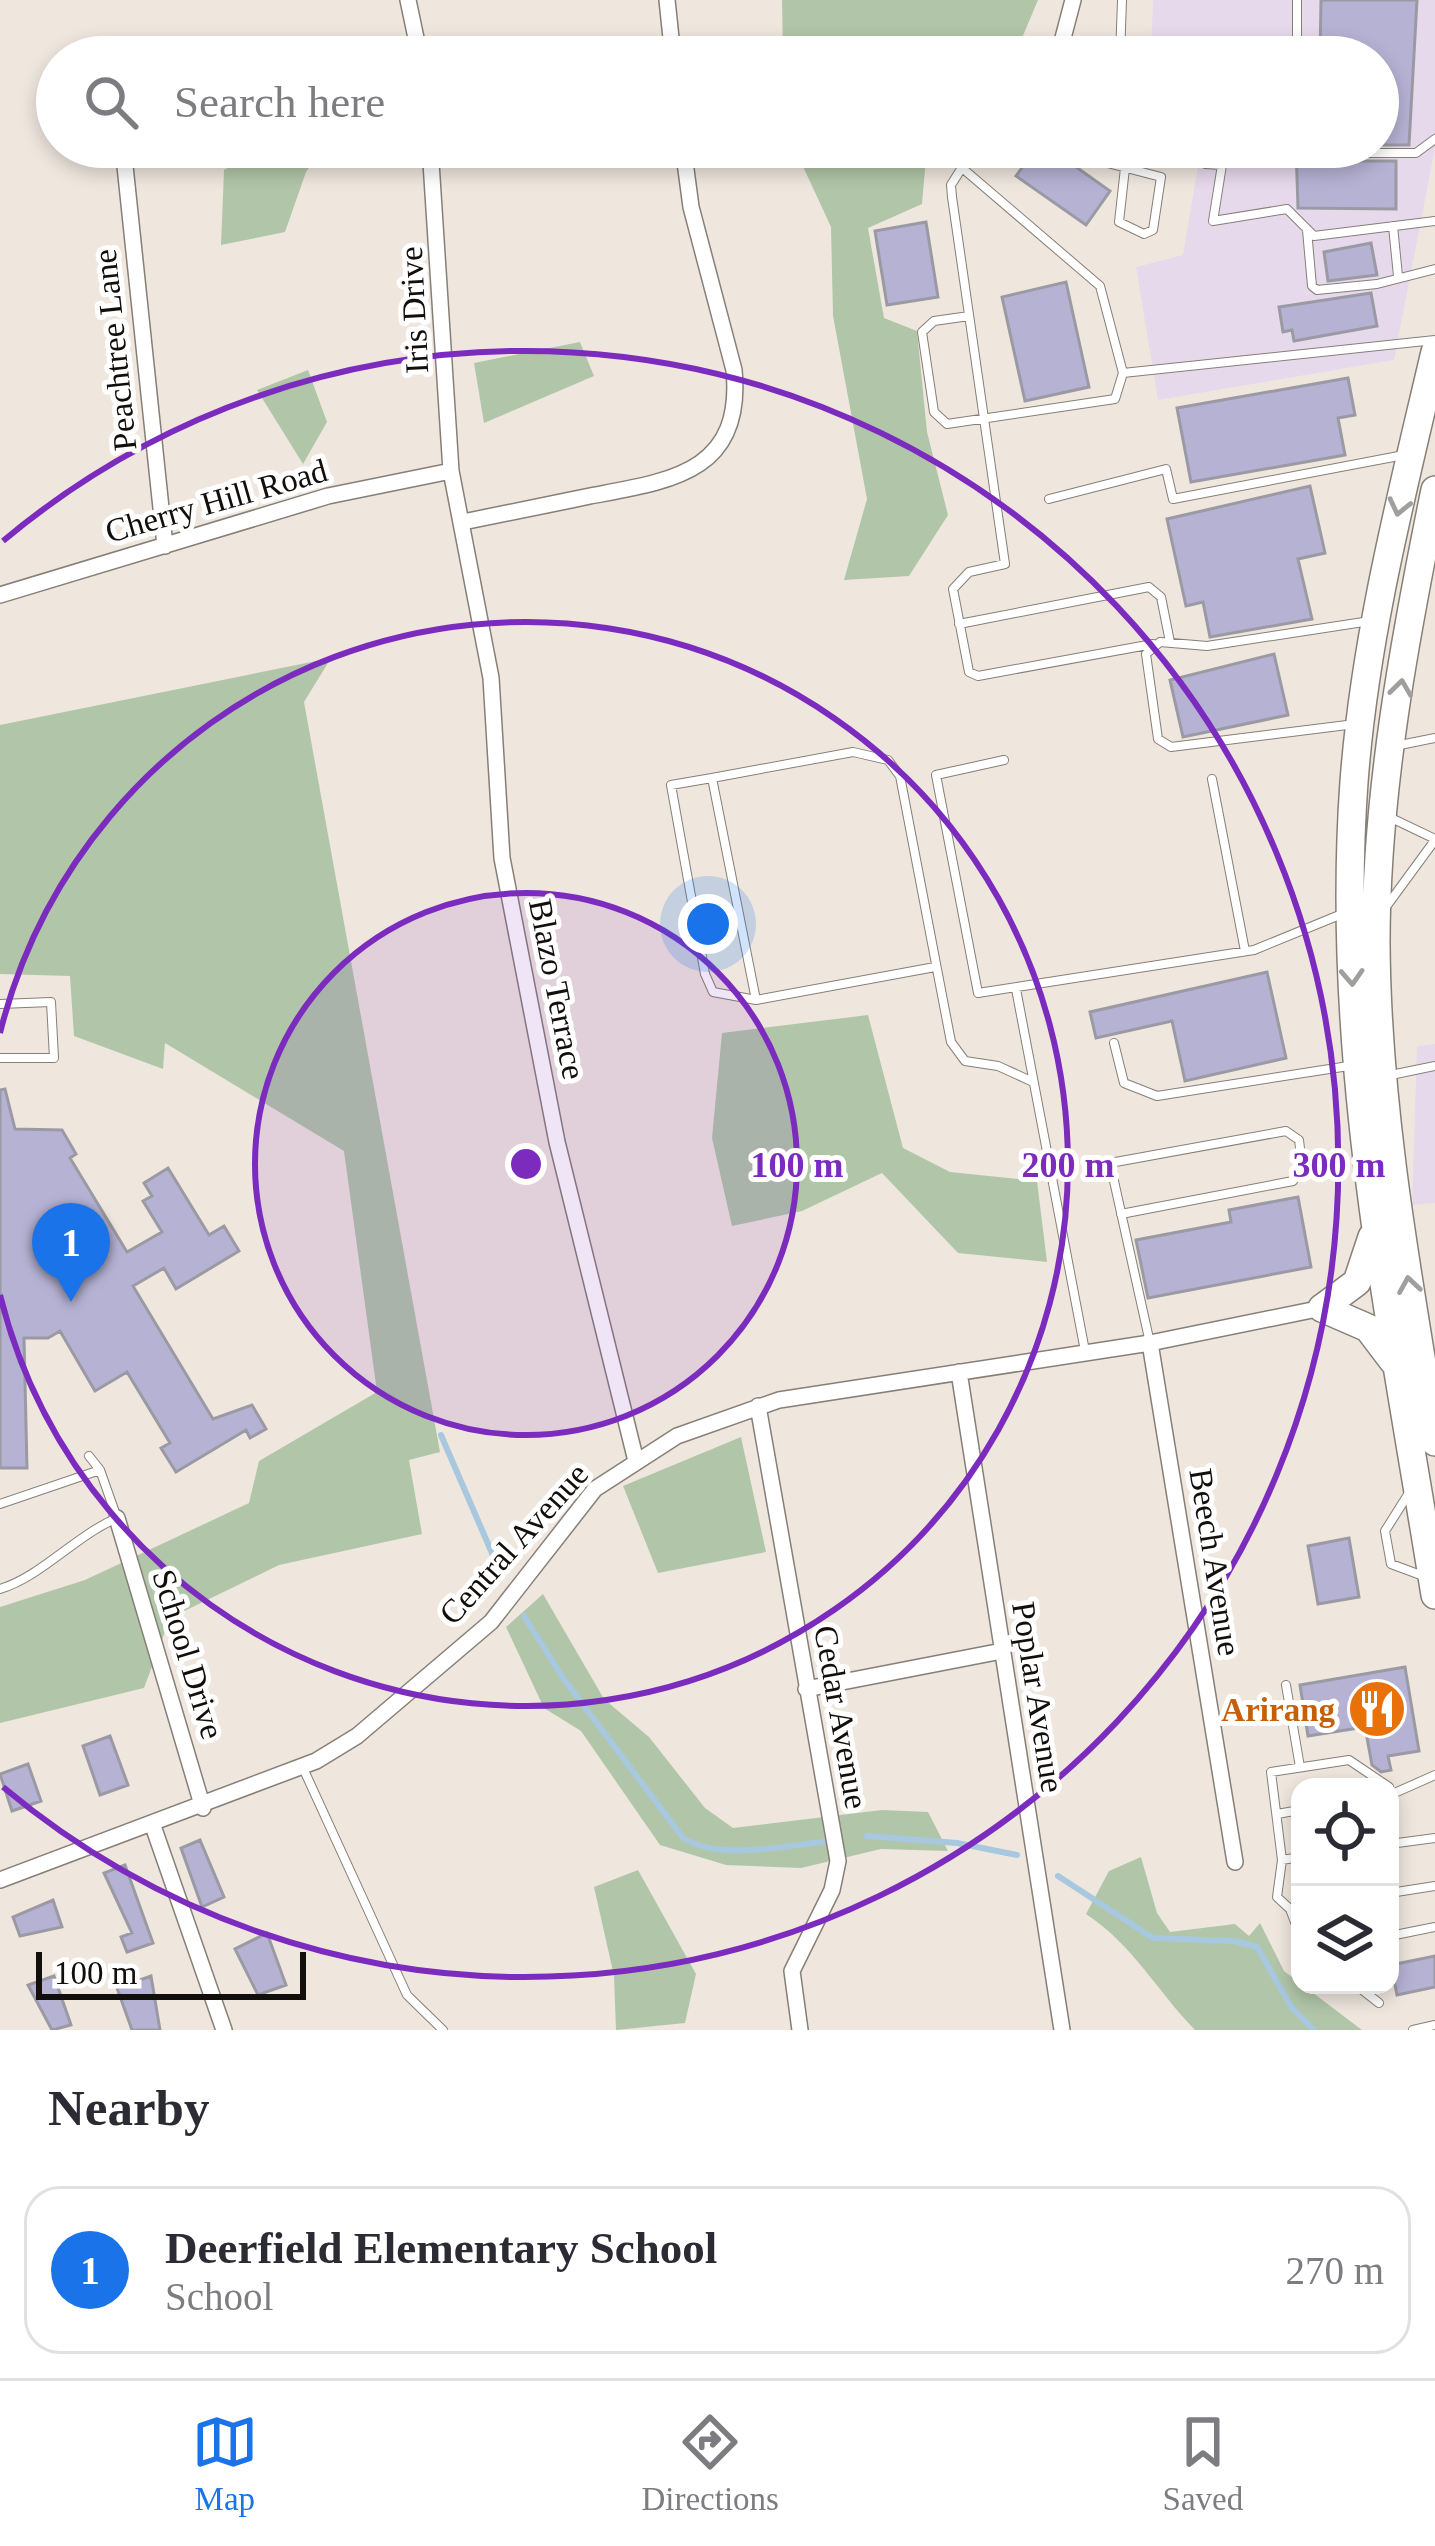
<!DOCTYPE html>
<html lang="en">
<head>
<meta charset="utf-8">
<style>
  body { margin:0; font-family:"Times New Roman",serif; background:#f7f7f7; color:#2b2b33 }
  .controls { position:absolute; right:36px; bottom:36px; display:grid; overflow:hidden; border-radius:24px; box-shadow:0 6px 18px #0003 }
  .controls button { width:108px; height:108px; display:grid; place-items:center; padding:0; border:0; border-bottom:3px solid #e1e1e2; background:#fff; color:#2b2b33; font:60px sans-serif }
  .scale { position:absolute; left:36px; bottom:30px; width:270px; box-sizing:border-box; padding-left:12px; border:6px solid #110e0b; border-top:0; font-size:33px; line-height:42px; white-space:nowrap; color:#110e0b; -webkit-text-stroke:9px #fff; paint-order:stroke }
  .you { position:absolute; left:708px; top:924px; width:42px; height:42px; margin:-30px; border:9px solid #fff; border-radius:50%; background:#1a73e8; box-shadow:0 0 0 18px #1a73e833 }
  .badge { display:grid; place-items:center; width:78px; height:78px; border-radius:50%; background:#1a73e8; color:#fff; font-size:39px; font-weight:700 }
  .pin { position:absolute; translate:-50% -99px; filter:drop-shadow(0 3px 6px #0008) }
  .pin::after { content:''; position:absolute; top:63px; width:42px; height:36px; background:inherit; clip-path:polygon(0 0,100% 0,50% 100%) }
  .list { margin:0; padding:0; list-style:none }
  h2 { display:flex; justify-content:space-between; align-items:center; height:156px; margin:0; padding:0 48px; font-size:51px }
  h2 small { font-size:39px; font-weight:400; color:#7c7c81 }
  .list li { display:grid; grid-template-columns:78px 1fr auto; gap:36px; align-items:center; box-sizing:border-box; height:168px; margin:0 24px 24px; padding:0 24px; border:3px solid #e1e1e2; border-radius:36px }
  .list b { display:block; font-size:45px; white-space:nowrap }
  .list p { margin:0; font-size:39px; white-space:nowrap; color:#7c7c81 }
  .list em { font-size:39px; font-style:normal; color:#7c7c81 }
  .icon { flex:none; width:66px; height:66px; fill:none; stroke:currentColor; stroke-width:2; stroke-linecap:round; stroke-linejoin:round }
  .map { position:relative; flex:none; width:1435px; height:2030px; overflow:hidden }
  .search { position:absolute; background:#fff; box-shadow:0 6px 18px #0003; left:36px; right:36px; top:36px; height:132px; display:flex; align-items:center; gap:30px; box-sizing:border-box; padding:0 42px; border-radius:66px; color:#7c7c81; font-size:45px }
  .sheet { height:348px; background:#fff }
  nav { display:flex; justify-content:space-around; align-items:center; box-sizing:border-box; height:168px; border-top:3px solid #e1e1e2; background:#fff; font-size:33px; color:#7c7c81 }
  nav a { display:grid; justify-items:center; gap:6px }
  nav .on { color:#1a73e8 }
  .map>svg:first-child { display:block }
  .industrial { fill:#e7d9ec }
  .green { fill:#b1c6a8 }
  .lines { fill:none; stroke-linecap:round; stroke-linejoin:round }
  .stream { stroke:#a7c8df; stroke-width:6 }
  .building { fill:#b6b2d4; stroke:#9b9aa4; stroke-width:3 }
  .lane-casing { stroke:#867f77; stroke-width:10 }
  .street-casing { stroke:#867f77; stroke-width:18 }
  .highway-casing { stroke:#867f77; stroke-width:30 }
  .lane { stroke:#fff; stroke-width:8 }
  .street { stroke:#fff; stroke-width:15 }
  .highway { stroke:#fff; stroke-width:27 }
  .oneway { stroke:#a09f9d }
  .ring { fill:none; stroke:#7b2cbf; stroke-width:6 }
  .labels { text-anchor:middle; stroke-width:10; stroke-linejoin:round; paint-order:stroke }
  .street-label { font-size:33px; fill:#110e0b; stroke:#fff }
  .food-label { font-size:33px; font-weight:bold; fill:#c56008; stroke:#fff; text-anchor:end }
  .centre { fill:#7b2cbf; stroke:#fff; stroke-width:6 }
  .ring-label { font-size:36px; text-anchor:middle; font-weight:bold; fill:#7b2cbf; stroke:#fff; stroke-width:10; stroke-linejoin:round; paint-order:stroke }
</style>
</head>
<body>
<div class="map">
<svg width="1435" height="2030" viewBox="0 0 1435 2030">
  <rect width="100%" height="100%" fill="#efe7de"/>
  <path class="industrial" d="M1153,0H1435V148L1394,360L1158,400L1136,267L1183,255L1199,160L1149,159V147H1378V57H1151Z
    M1435,1044V1203L1412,1205L1417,1046Z"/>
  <path class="green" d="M782,0H1038L1014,57H783Z
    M267,147H324L306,172L285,232L221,245L224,170Z
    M794,147H927L922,204L868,228L884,318L917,331L927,432L948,515L909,576L844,580L867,499L833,316L831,227Z
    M580,342L594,376L484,423L474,363Z
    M308,370L327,422L303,464L257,390Z
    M331,658L304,702L440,1452L409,1460L422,1534L279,1565L170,1618L144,1688L0,1723V1607L85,1580L249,1503L259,1461L377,1392L344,1151L165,1043L163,1069L74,1036L70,976L0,974V725Z
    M868,1015L903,1148L950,1172L1037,1181L1047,1262L958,1253L882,1173L802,1211L732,1226L712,1138L722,1033Z
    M741,1437L766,1552L658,1573L623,1486Z
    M543,1594L604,1699L649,1737L705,1808L733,1828L882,1810L928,1812L948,1851L881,1849L801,1868L726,1865L660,1845L581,1731L544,1708L506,1627Z
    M1141,1857L1157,1913L1170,1932L1235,1924L1249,1936L1260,1923L1284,1971L1362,2030H1195C1157,1991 1133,1945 1086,1914L1109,1871Z
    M638,1870L696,1974L685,2023L616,2030L614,1976L594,1887Z"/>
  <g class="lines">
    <path class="stream" d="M441,1435L501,1574
      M524,1616L563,1678L683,1838C722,1861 780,1846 823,1842
      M867,1836L957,1843L1017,1855
      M1058,1876L1153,1938L1234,1941L1257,1947L1292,2008L1314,2030"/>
  </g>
  <path class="building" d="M1321,0H1417L1409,145H1378V57H1320Z
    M1037,147H1048L1110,191L1086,225L1016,176Z
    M1296,147L1312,161H1396V209L1298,208Z
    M926,222L938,297L887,305L875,231Z
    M1371,243L1377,275L1328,281L1324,252Z
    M1066,282L1089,387L1025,401L1002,297Z
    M1371,293L1377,326L1294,341L1292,330L1283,332L1279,307Z
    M1348,378L1355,415L1338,418L1345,455L1191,482L1177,408Z
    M1310,486L1325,553L1298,559L1312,619L1210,637L1203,602L1186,606L1167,519Z
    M1274,654L1288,715L1183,737L1170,680Z
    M1267,972L1286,1058L1185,1081L1172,1021L1096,1038L1090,1012Z
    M5,1089L15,1129L62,1130L76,1154L70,1158L127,1252L162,1232L143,1201L152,1196L144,1183L168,1168L209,1235L224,1226L239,1251L176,1289L164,1268L133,1286L213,1419L252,1405L266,1429L250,1438L246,1430L176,1472L161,1448L170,1443L127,1372L95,1391L60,1331L48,1338H24L27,1468H0V1090Z
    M1298,1197L1311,1267L1148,1298L1136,1240L1231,1222L1229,1210Z
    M1349,1538L1359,1597L1318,1604L1308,1546Z
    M1405,1667L1419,1751L1388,1756L1391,1770L1381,1772L1372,1765L1365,1727L1308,1736L1300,1685Z
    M110,1736L128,1785L100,1795L83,1746Z
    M28,1764L41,1801L12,1811L0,1774Z
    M200,1840L224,1897L202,1907L181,1848Z
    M125,1865L153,1943L127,1952L121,1937L132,1933L104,1873Z
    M53,1900L62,1927L20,1936L13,1917Z
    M267,1933L286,1985L258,1995L235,1949Z
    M1435,1956V1987L1397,1995L1391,1965Z
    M54,1976L71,2025L52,2030L28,1985Z
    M151,1976L160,2030H132L117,1988Z"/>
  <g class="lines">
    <defs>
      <path id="lane" d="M1120,57L1122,0
        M1297,57V0
        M1075,147L1092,159L1161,177L1153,230L1144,234L1119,222L1125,168
        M1206,147L1205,164L1222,165L1213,221L1287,209L1314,236L1435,221
        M1308,147L1313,153H1416L1435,139
        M968,158L951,185L952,197L1005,564L969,572L953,589L969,672L978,676L1153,644
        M961,167L1100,286L1123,373L1435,340
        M1393,226L1398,276
        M1307,230L1312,286L1317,290L1377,284L1435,269
        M969,316L934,321L922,332L934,412L947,424L1115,399L1123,373
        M1049,499L1166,469L1173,499L1404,455
        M959,624L1149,587L1161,597L1170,642
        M1355,724L1171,747L1158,739L1146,654L1160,642L1207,646L1370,621
        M1400,745L1435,738
        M1004,760L936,775L978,993L1254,950L1342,914
        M712,778L671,785L705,974L713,992L756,1000
        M1212,779L1245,951
        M1387,816L1435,839
        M1383,911L1435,840
        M935,967L756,1000L712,778L853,752L888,760L900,776L951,1042L965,1061L998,1066L1031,1081
        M1016,989L1085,1351
        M0,1004L51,1002L54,1058H0
        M1114,1043L1124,1083L1157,1096L1355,1065
        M1386,1076L1435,1066
        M1121,1214L1293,1181L1302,1165L1299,1140L1286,1131L1110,1163L1150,1343
        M1409,1493L1385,1531L1391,1564L1426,1577
        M0,1504L100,1470
        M0,1589C42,1576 75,1536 117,1518L100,1470L89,1456
        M1286,1685L1300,1767
        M303,1768L407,1995L443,2030
        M1390,1795L1435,1775
        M1277,1814L1300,1810
        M1390,1844L1435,1838
        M1300,1857L1282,1860L1271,1772L1349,1760L1389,1787
        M1282,1860L1277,1897L1290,1909L1300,1935
        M1390,1893L1435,1886
        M1390,1936L1435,1927
        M1356,1985L1379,2003
        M1413,2030L1435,2025"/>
      <path id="street" d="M408,0L420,57
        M667,0L673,57
        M1058,57L1073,0
        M123,147L165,546
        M430,147L451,471L491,678L502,858L557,1142L636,1461
        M969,156L978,147
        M463,522C506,513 548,505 590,496C670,481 744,473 734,370L691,207L683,147
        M0,595L328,496L451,471
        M1150,1343L1235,1862
        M959,1372L1062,2030
        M758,1406L838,1861L832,1890L792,1971L800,2030
        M117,1518L203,1808
        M806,1689L1002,1651
        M153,1826L224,2030
        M0,1880L316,1761L357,1736L491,1622L595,1489L677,1436L779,1400L1150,1343L1322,1308"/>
      <path id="highway" d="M1435,352C1402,493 1365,636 1354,782C1334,1057 1392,1325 1435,1595
        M1435,490C1405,637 1376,792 1376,943C1377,1110 1408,1277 1435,1442
        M1322,1308L1357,1282L1372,1237
        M1322,1308L1368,1328L1393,1361"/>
    </defs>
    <use href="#lane" class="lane-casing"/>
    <use href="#street" class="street-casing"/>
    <use href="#highway" class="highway-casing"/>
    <use href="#lane" class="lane"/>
    <use href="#street" class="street"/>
    <use href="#highway" class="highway"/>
  </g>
  <defs><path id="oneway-chevron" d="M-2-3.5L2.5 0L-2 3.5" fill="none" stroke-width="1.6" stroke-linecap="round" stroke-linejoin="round" transform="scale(3)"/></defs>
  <g class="oneway">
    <use href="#oneway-chevron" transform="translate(1399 507) rotate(103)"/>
    <use href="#oneway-chevron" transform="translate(1401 688) rotate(-82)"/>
    <use href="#oneway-chevron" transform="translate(1352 977) rotate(87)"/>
    <use href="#oneway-chevron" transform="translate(1409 1285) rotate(-99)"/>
  </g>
  <circle cx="526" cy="1164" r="271" fill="#7b2cbf" fill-opacity=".12"/>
  <g class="ring">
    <circle cx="526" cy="1164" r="271"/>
    <path d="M0 1033A542 542 0 1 1 0 1295"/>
    <path d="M3 541A813 813 0 1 1 3 1787"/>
  </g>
  <defs>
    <symbol id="restaurant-disc" viewBox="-11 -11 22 22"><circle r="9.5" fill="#e8710a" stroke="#fff"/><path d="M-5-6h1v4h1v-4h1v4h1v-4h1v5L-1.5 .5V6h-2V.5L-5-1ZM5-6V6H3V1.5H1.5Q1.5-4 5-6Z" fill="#fff"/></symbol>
  </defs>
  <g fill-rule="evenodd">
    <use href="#restaurant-disc" x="1344" y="1676" width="66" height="66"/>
  </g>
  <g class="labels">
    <g class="street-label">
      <text transform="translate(413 310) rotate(-93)" y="12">Iris Drive</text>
      <text transform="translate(114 350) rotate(-96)" y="12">Peachtree Lane</text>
      <text transform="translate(216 500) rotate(-16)" y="12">Cherry Hill Road</text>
      <text transform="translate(558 989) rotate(79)" y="12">Blazo Terrace</text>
      <text transform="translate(513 1543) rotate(-48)" y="12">Central Avenue</text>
      <text transform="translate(1216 1562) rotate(81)" y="12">Beech Avenue</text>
      <text transform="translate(189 1654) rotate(73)" y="12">School Drive</text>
      <text transform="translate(1039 1697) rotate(81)" y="12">Poplar Avenue</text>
      <text transform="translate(842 1717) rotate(80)" y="12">Cedar Avenue</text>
    </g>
    <g class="food-label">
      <text x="1335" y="1721">Arirang</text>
    </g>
  </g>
  <circle cx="526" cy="1164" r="18" class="centre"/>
  <g class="ring-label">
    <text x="797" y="1177">100 m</text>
    <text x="1068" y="1177">200 m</text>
    <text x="1339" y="1177">300 m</text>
  </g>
</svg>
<div class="controls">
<button><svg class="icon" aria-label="locate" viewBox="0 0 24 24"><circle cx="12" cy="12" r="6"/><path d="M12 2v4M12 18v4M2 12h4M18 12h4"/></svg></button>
<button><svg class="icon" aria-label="layers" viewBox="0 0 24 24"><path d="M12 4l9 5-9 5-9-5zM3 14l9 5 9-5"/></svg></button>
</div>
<div class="scale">100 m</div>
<div class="you"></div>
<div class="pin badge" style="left:71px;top:1302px">1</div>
<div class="search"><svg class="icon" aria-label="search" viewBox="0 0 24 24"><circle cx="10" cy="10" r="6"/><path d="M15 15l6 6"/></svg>Search here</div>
</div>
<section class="sheet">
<h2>Nearby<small></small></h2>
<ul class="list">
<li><span class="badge">1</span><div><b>Deerfield Elementary School</b><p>School</p></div><em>270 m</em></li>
</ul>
</section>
<nav>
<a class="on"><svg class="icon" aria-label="map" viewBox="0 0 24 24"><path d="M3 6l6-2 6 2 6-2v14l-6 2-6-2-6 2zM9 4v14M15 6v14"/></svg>Map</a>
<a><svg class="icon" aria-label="directions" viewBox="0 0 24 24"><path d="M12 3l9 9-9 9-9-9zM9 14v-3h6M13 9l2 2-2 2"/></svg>Directions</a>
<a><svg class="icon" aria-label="saved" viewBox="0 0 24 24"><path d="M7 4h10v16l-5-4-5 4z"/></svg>Saved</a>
</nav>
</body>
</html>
